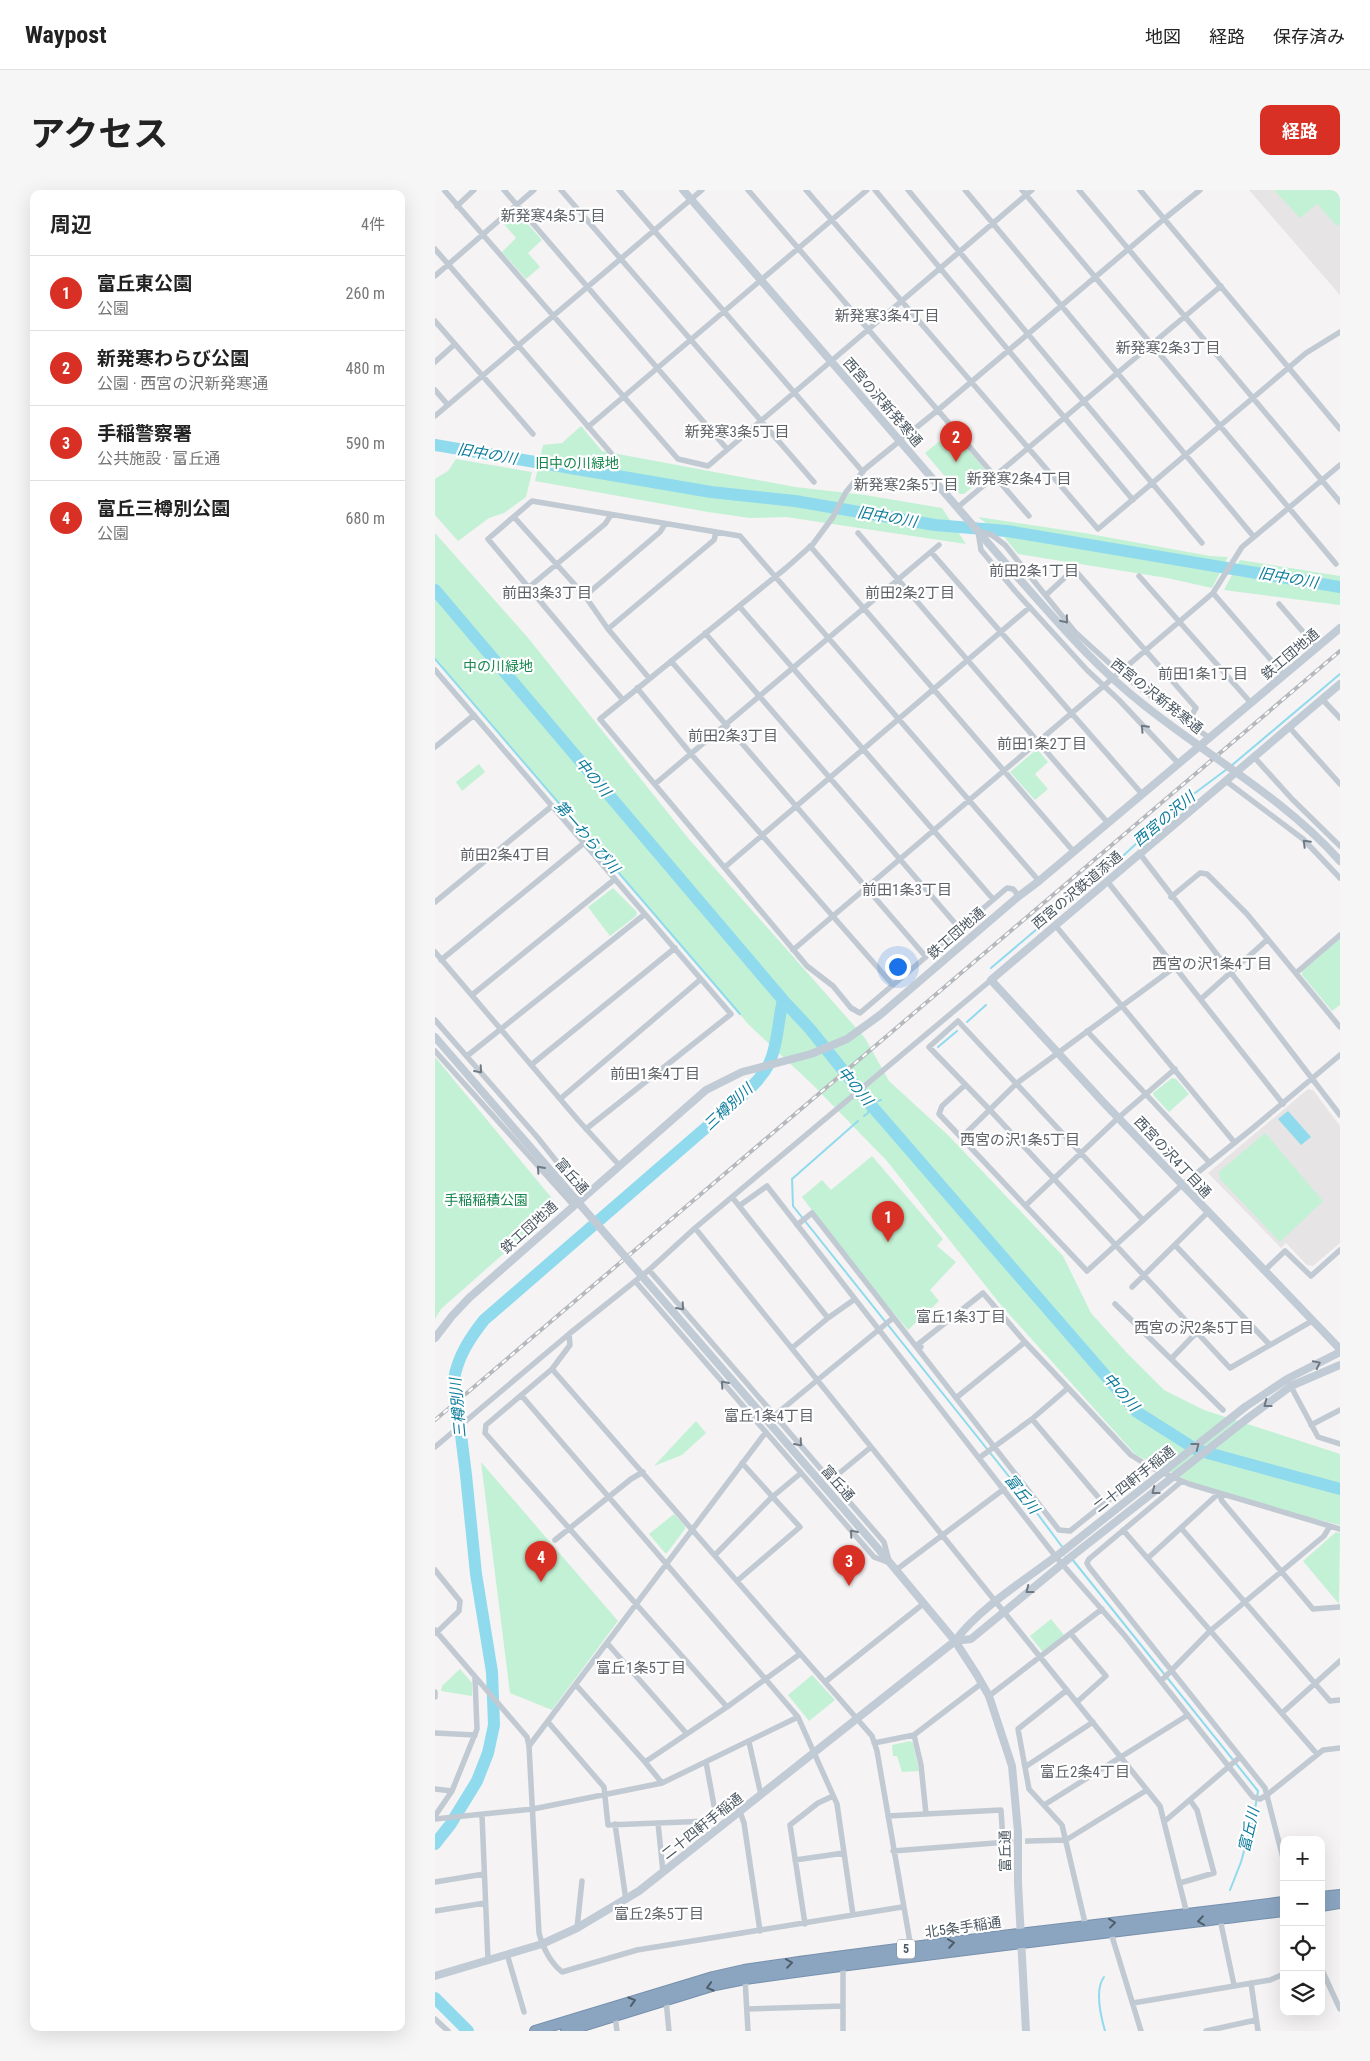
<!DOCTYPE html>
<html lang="ja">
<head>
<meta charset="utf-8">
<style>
  body { margin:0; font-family:"Roboto Condensed","Noto Sans JP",sans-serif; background:#f6f6f6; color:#222 }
  .controls { position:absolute; right:15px; bottom:15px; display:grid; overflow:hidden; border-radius:10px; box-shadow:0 5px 20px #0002 }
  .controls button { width:45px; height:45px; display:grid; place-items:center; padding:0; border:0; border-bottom:1px solid #e0e0e0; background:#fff; color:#222; font:25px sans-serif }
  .you { position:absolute; left:462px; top:776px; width:18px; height:18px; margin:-12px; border:4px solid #fff; border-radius:50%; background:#1a73e8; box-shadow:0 0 0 8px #1a73e833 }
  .badge { display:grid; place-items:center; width:32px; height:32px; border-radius:50%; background:#d93025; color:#fff; font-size:16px; font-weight:700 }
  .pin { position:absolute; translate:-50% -41px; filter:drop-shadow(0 1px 2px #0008) }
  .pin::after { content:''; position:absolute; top:26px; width:18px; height:15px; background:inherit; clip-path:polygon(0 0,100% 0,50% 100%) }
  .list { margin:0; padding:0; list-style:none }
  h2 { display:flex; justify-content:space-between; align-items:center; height:65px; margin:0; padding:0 20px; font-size:21px }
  h2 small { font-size:16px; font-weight:400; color:#767676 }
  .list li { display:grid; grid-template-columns:32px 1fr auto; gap:15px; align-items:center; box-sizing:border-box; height:75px; padding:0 20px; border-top:1px solid #e0e0e0 }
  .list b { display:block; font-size:19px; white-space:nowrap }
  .list p { margin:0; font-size:16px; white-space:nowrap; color:#767676 }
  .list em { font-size:16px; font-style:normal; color:#767676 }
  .icon { flex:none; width:28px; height:28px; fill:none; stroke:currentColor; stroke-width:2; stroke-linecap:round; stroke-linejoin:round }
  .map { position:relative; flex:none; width:905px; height:1841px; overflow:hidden; border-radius:10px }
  header { display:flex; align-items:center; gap:30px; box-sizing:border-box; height:70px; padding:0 25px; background:#fff; border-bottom:1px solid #e0e0e0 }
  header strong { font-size:24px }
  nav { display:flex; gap:28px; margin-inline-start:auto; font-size:18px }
  .intro { display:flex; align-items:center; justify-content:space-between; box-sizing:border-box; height:120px; padding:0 30px }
  h1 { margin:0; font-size:35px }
  .button { padding:12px 22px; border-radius:10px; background:#d93025; color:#fff; font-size:18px; font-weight:700 }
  main { display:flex; gap:30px; padding:0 30px }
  aside { flex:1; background:#fff; border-radius:10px; box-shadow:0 5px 20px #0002 }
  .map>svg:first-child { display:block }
  .education { fill:#e6e4e5 }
  .green { fill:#c3f1d5 }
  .water { fill:#90daee }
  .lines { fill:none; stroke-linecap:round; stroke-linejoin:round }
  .stream { stroke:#90daee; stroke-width:2 }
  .river { stroke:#90daee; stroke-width:12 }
  .street-tunnel { stroke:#caccce; stroke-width:5.5; stroke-dasharray:5.5 3; stroke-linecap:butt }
  .highway-casing { stroke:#7690ad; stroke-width:12 }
  .street { stroke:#c1cad2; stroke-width:5.5 }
  .secondary { stroke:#c1cbd6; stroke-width:8 }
  .highway { stroke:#8ba5c1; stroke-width:10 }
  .rail-casing { stroke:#b5b8bd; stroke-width:4 }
  .rail { stroke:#fff; stroke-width:2; stroke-dasharray:5.5; stroke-linecap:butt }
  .secondary-bridge { stroke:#c1cbd6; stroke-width:8 }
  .oneway { stroke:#6e7983 }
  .oneway2 { stroke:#6e7984 }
  .oneway3 { stroke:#505e6b }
  .labels { text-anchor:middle; stroke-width:4.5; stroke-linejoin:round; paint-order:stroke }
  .shield { fill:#fff; stroke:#808990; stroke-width:1 }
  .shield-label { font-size:12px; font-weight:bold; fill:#4a5661 }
  .street-label { font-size:14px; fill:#4a5661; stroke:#fff }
  .park-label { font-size:14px; fill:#17864f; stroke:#fff }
  .neighbourhood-label { font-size:15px; fill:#5f6368; stroke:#fff }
  .water-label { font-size:15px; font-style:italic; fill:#0c7c9b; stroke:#fff }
</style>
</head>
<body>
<header>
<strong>Waypost</strong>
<nav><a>地図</a><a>経路</a><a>保存済み</a></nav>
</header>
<div class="intro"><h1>アクセス</h1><a class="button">経路</a></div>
<main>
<aside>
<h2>周辺<small>4件</small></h2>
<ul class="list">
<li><span class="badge">1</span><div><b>富丘東公園</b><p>公園</p></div><em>260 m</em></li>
<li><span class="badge">2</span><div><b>新発寒わらび公園</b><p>公園 · 西宮の沢新発寒通</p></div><em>480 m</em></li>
<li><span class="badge">3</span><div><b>手稲警察署</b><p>公共施設 · 富丘通</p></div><em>590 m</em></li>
<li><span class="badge">4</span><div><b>富丘三樽別公園</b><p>公園</p></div><em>680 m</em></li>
</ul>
</aside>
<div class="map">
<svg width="905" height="1841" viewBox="0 0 905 1841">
  <rect width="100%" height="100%" fill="#f5f3f3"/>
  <path class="education" d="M814,0H905V105Z
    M873,899L878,900L905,936V1053L878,1076L872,1075L851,1053L846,1058L773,983Z"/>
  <path class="green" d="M839,0H905V34L902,36L882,14L865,28Z
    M82,22L107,50L93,63L105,77L91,89L67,62L81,48L69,34Z
    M146,236L167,261L360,297L430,305L507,318L531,354L351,327L315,328L273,322L100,291L108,255L127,253Z
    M517,241L552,282V285L529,304H525L490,263Z
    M21,269L97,282L91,307L69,323L54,328L23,351L0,325V289L13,281Z
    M543,327L649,343L775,366L793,367L777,398L732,388L583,364L570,348Z
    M0,343L94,449L253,648L430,848L454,891L514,946L628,1066L656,1123L692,1163L729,1200L769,1220L905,1264V1335L861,1324L756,1292L701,1265L565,1114L452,971L378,895L314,835L0,468Z
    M805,370L905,386V415L789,400Z
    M602,559L613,572L600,584L613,599L600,610L575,582Z
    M44,574L50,582L27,601L21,592Z
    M178,698L202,722L201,726L175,746L153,717Z
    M903,749H905V815L897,821L867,785V781Z
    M0,867L120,1012L119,1019L6,1119L0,1129Z
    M737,888L741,889L754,904L734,922L719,906L718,903Z
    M830,943L888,1011L845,1052L785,989L784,982Z
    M437,966L508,1049L502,1056L521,1072L495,1100L504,1111L473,1140L422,1080L367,1007L387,990L396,1000Z
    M261,1231L271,1243L247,1265L219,1276Z
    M46,1272L183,1431L117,1520L75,1503Z
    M239,1324L250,1336V1339L232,1363H230L214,1344Z
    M901,1342L905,1343L904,1414L868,1371Z
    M616,1429L629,1445L608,1462L595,1446Z
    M25,1479L37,1493V1506L6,1501L7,1496Z
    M377,1485L400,1510L374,1531L353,1505Z
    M475,1551L478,1553L484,1581L467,1582L462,1566H458L457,1555Z"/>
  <path class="water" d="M853,921L876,947L866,955L843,929Z"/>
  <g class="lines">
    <path class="stream" d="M0,469L305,824
      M796,576L905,484
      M556,778L688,666L736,621L792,579
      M532,832L551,815
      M503,857L522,841
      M429,926L433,923L435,914L446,910
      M423,931L357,989L358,1016L584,1299L628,1358
      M637,1369L823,1601L819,1625L806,1672L795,1700
      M669,1787C659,1800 666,1827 670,1841"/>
    <path class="river" d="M0,255L276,302L360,311L500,335L572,341L905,397
      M0,400L348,810L375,839L435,914L702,1222L762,1260L905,1299
      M0,1654L15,1635L42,1591L53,1563L59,1535L57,1482L41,1384L31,1285L19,1189C23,1166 35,1148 49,1130L289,922C304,908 324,893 334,874C343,855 343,830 348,810
      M0,1808L33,1841"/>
    <path class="street-tunnel" d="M573,1652L594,1651"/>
    <defs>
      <path id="highway" d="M886,1707L905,1705
        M886,1716L905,1713
        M100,1841L278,1787L309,1780C489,1753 669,1735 849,1712
        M131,1841L280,1795L310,1789C489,1764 669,1743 849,1721"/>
    </defs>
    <use href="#highway" class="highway-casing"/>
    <path class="street" d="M9,0L243,269L273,276L597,0
      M69,0L292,259
      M126,0L379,292
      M184,0L428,282
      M313,0L594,326
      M371,0L663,339L871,163L905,142
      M440,0L698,310
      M473,0L767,353
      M530,0L819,347
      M587,0L901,374
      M644,0L905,312
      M705,0L905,239
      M22,16L39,0
      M0,59L176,263
      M0,86L99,0
      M0,131L98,244
      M0,172L20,154
      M0,200L13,215
      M0,226L267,0
      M153,237L432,0
      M523,317L786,96
      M79,327L150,406L173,439L214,488
      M423,343L673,633
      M375,356L639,662
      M496,362L707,604
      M704,386L816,513
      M93,398L170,334L176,325
      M778,403L849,485
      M611,405L639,379L761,518L752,533
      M150,406L225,342L230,334
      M844,414L882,458
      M304,416L558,709
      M173,439L279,350L281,342
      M270,443L525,739
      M236,471L491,767
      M0,480L296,824L151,939
      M202,498L256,564L458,795
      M887,509L905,528
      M188,510L53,349L97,311L305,346L604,691
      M854,537L905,594
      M0,557L39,525
      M819,567L857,609L905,656
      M743,573L684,510L652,480L580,401L546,360L543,341L557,345L570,355L640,442L684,482L752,533L775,548
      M791,591L868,649L905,688
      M220,594L504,355
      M705,664L905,925
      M290,677L595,417
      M672,691L848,914
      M584,706L578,699L572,698L425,823L416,818L398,796L372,776L165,529L351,378L378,354L398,327L411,302L430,279L503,220L729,29L765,0
      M736,707L765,683L772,684L812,724L905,837
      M0,712L117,616
      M620,735L800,953
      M358,760L778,403L807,357L905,275
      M0,762L143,930L185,976
      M6,770L149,653
      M861,783L905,745
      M37,805L180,689
      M766,809L833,749
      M0,830L103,948L149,1006
      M652,841L775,973
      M0,861L138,1015
      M32,866L210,724
      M96,875L240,758
      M530,895L507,916L504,924L652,1081L747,995L818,938L905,865
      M125,909L266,789
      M527,947L582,893L740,777
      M297,1007L393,1128
      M591,1015L683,928L740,879
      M304,1016L332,996L621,1367L690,1446L818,1607L825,1609L832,1605L888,1560L905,1558
      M708,1030L523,831L494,857L555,920L795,1178L877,1131
      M362,1035L377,1023L624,1340L635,1341L715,1277
      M260,1038L725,1616L752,1724
      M740,1055L835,1155
      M214,1080L449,1352L454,1371
      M829,1081L850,1061L876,1086L905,1060
      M200,1091L439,1367L455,1373
      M697,1097L773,1022
      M680,1114L788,1220
      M134,1144L135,1155L117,1179L51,1235L50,1243L292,1517
      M486,1157L481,1156L548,1103L590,1152L696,1265L715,1277L754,1294L905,1339
      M357,1158L393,1128L420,1109
      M736,1169L762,1142
      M117,1179L437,1546L442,1561L476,1758
      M854,1193L883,1247L905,1254
      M86,1205L363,1527L402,1614L418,1725
      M521,1208L590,1152
      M340,1225L458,1128
      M597,1229L669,1314
      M876,1235L905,1220
      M0,1257L134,1144L214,1080L260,1038L556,790
      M544,1268L597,1229L633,1198
      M396,1290L436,1257
      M747,1291L654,1369L652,1373L654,1377L830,1598L849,1672
      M746,1338L895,1511L905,1510
      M688,1340L882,1564
      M120,1350L196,1289L208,1282
      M280,1365L336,1308L366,1283
      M713,1368L784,1303L787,1311L878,1419L905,1417
      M0,1380L25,1411L24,1421L1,1443
      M461,1380L569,1299
      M302,1391L365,1337L307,1273
      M0,1440L92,1547L94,1556L104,1743C108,1758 115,1772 127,1782L202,1760L467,1717
      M636,1444L671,1486L642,1512
      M172,1453L252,1544
      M726,1491L775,1441L889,1346L895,1336
      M390,1492L488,1414
      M141,1495L210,1572L227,1593
      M632,1500L583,1539L594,1599L627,1635L651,1737
      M0,1502V1507
      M554,1506L667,1419
      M847,1523L905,1471
      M113,1532L169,1597L173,1635L274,1631L280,1621L271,1572
      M0,1543L40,1545
      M479,1545L486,1575L491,1624
      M314,1552L326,1605
      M439,1553L479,1545L547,1493
      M94,1556L331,1242
      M210,1572L292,1517L365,1464
      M590,1577L658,1532
      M0,1599L17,1601
      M609,1615L753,1525
      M305,1622L309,1633L325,1741
      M47,1625L53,1770
      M0,1626L17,1601L42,1539L40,1488
      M453,1626L566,1620L568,1652
      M0,1629L98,1619L227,1593L363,1527
      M730,1631L805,1567
      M223,1633L228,1682
      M180,1634L191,1710
      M594,1651L631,1650L712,1600
      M458,1661L573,1652
      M360,1670L409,1663
      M0,1692L49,1684
      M745,1693L779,1683L762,1620L755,1610
      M0,1721L50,1713
      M785,1729L799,1795
      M370,1734L355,1635L383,1613L398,1606
      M142,1738L147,1691
      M676,1743L706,1841
      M72,1764L89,1822
      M886,1778L905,1819
      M310,1789L313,1841
      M816,1793L823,1841
      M231,1810L234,1841
      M698,1813L835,1790L849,1784
      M312,1819L408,1816
      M180,1826L182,1841
      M0,1829L13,1841
      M408,1841V1775
      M771,1841L821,1830"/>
    <path class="secondary" d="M248,0L579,383
      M905,494L556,790L669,913L905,1159
      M0,1148L17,1126L34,1108L271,900L307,882L376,864L412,849L445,825L584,706L604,691L905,438
      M810,1217L852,1189L905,1162
      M813,1228L856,1196L905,1175
      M446,1362L520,1451L542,1485L554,1506L577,1576L583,1642V1693L591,1841
      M520,1451L536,1449L632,1370
      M0,1786L107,1754L142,1738L204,1701L520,1451C544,1418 594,1387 627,1362"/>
    <use href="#highway" class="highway"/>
    <defs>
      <path id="rail" d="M0,1230L905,461"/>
    </defs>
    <use href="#rail" class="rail-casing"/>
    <use href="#rail" class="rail"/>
    <path class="secondary-bridge" d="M579,383C620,429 660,477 709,515C774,567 849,608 905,671
      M0,847L446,1362
      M627,1362L810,1217
      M632,1370L813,1228"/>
  </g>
  <defs><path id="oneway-chevron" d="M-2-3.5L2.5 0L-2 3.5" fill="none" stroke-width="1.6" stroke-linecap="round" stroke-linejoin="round" transform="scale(1.25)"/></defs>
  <g class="oneway">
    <use href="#oneway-chevron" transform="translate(630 430) rotate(51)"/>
    <use href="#oneway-chevron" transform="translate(709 538) rotate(-133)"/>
    <use href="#oneway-chevron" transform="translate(871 653) rotate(-135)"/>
    <use href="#oneway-chevron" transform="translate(44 880) rotate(49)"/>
    <use href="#oneway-chevron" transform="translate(105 979) rotate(-132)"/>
    <use href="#oneway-chevron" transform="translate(246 1117) rotate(49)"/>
    <use href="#oneway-chevron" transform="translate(289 1194) rotate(-131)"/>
    <use href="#oneway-chevron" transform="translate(364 1253) rotate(49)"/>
    <use href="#oneway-chevron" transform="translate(418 1343) rotate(-131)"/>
  </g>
  <g class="oneway2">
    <use href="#oneway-chevron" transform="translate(882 1174) rotate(-26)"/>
    <use href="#oneway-chevron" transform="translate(832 1214) rotate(143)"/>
    <use href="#oneway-chevron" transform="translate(761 1256) rotate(-38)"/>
    <use href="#oneway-chevron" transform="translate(720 1301) rotate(142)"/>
    <use href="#oneway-chevron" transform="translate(594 1400) rotate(142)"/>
  </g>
  <g class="oneway3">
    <use href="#oneway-chevron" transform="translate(766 1731) rotate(172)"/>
    <use href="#oneway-chevron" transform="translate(677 1733) rotate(-7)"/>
    <use href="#oneway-chevron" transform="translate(516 1753) rotate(-9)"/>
    <use href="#oneway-chevron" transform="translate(354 1773) rotate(-8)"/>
    <use href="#oneway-chevron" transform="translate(275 1797) rotate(164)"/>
    <use href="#oneway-chevron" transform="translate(197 1811) rotate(-17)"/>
  </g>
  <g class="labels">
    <rect class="shield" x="462" y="1749.5" width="18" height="19" rx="4"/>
    <g class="shield-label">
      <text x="471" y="1763">5</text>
    </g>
    <g class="street-label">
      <text transform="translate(448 212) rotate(49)" y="5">西宮の沢新発寒通</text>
      <text transform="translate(855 464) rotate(-40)" y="5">鉄工団地通</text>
      <text transform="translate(722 506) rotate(38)" y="5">西宮の沢新発寒通</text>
      <text transform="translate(642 700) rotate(-40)" y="5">西宮の沢鉄道添通</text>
      <text transform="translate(521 743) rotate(-41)" y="5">鉄工団地通</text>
      <text transform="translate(738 967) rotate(47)" y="5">西宮の沢4丁目通</text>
      <text transform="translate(137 986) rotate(49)" y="5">富丘通</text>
      <text transform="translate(94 1037) rotate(-42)" y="5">鉄工団地通</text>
      <text transform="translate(699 1289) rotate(-38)" y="5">二十四軒手稲通</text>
      <text transform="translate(403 1293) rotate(49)" y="5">富丘通</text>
      <text transform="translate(267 1636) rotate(-38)" y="5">二十四軒手稲通</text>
      <text transform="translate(570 1661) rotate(-91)" y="5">富丘通</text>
      <text transform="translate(528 1737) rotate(-8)" y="5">北5条手稲通</text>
    </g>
    <g class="park-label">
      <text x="142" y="278">旧中の川緑地</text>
      <text x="63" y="481">中の川緑地</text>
      <text x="51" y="1015">手稲稲積公園</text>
    </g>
    <g class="neighbourhood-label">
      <text x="118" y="31">新発寒4条5丁目</text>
      <text x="452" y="131">新発寒3条4丁目</text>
      <text x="733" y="163">新発寒2条3丁目</text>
      <text x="302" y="247">新発寒3条5丁目</text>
      <text x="584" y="294">新発寒2条4丁目</text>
      <text x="471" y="300">新発寒2条5丁目</text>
      <text x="599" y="386">前田2条1丁目</text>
      <text x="112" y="408">前田3条3丁目</text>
      <text x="475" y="408">前田2条2丁目</text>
      <text x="768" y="489">前田1条1丁目</text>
      <text x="298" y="551">前田2条3丁目</text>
      <text x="607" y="559">前田1条2丁目</text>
      <text x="70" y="670">前田2条4丁目</text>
      <text x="472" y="705">前田1条3丁目</text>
      <text x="777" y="779">西宮の沢1条4丁目</text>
      <text x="220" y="889">前田1条4丁目</text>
      <text x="585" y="955">西宮の沢1条5丁目</text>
      <text x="526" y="1132">富丘1条3丁目</text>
      <text x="759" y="1143">西宮の沢2条5丁目</text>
      <text x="334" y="1231">富丘1条4丁目</text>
      <text x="206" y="1483">富丘1条5丁目</text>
      <text x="650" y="1587">富丘2条4丁目</text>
      <text x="224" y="1729">富丘2条5丁目</text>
    </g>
    <g class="water-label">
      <text transform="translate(52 264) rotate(10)" y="5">旧中の川</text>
      <text transform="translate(452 327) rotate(10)" y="5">旧中の川</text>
      <text transform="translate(853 388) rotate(10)" y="5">旧中の川</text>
      <text transform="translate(158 587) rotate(50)" y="5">中の川</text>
      <text transform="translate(729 629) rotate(-40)" y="5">西宮の沢川</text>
      <text transform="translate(152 647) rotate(49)" y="5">第一わらび川</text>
      <text transform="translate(420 896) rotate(50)" y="5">中の川</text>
      <text transform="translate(293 917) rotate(-43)" y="5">三樽別川</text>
      <text transform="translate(686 1202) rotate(48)" y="5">中の川</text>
      <text transform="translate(23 1218) rotate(-95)" y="5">三樽別川</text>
      <text transform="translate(587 1304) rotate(52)" y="5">富丘川</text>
      <text transform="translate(814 1640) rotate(-77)" y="5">富丘川</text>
    </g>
  </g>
</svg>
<div class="controls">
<button>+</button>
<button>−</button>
<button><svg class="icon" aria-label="locate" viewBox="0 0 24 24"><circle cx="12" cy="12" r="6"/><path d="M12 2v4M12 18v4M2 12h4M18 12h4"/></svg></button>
<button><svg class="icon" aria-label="layers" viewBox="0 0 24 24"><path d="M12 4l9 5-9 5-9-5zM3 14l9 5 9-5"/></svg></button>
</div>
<div class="you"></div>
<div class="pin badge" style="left:453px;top:1052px">1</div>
<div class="pin badge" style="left:521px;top:272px">2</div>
<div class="pin badge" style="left:414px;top:1396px">3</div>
<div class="pin badge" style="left:106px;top:1392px">4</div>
</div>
</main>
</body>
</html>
